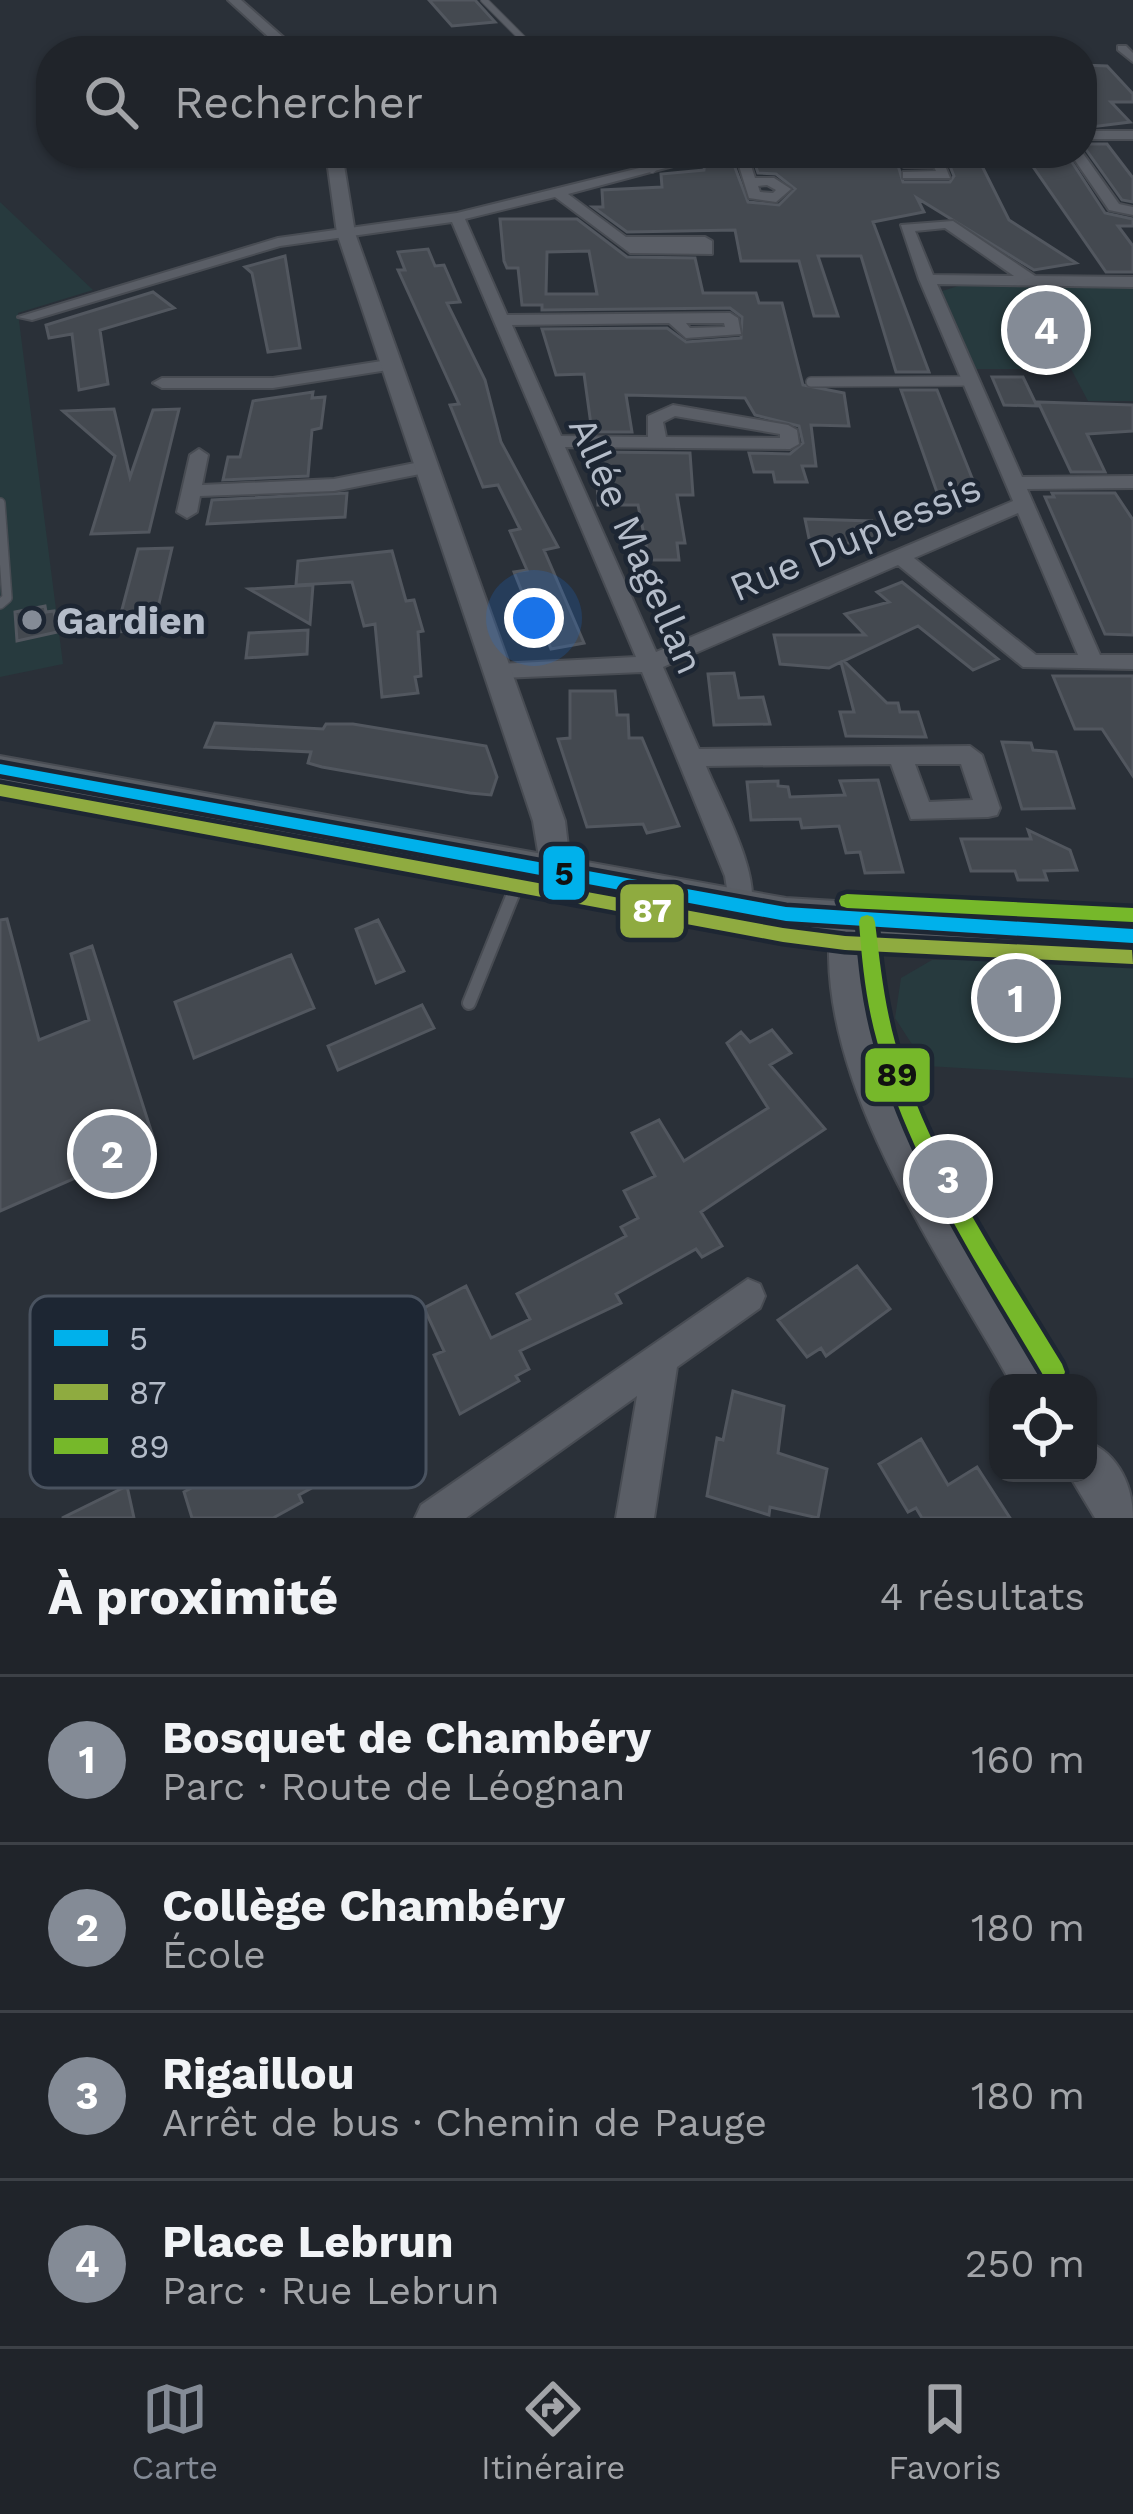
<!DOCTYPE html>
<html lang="fr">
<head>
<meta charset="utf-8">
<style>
  body { margin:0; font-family:"Work Sans",sans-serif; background:#282c32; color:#f1f3f6 }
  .controls { position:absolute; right:36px; bottom:36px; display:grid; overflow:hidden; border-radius:24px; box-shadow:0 3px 9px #0004 }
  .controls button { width:108px; height:108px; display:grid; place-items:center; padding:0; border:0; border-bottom:3px solid #3d4147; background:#20242a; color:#f1f3f6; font:60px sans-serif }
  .you { position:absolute; left:534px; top:618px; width:42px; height:42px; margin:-30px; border:9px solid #fff; border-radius:50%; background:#1a73e8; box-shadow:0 0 0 18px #1a73e833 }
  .badge { display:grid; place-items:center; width:78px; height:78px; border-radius:50%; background:#848b96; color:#fff; font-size:39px; font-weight:700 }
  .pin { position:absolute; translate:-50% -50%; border:6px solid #fff; box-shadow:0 3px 12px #0006 }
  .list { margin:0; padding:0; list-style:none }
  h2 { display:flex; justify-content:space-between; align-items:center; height:156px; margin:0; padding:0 48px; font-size:51px }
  h2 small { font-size:39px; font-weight:400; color:#a2a4a8 }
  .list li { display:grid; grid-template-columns:78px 1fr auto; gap:36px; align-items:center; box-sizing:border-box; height:168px; padding:0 48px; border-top:3px solid #3d4147 }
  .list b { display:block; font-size:45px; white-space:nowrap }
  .list p { margin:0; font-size:39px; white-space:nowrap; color:#a2a4a8 }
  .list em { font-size:39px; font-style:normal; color:#a2a4a8 }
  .icon { flex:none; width:66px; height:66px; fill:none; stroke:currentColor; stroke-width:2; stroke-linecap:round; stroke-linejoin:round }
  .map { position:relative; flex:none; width:1133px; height:1518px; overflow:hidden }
  .search { position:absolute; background:#20242a; box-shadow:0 3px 9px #0004; left:36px; right:36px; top:36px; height:132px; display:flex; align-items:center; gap:30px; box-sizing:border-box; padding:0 42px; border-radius:48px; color:#a2a4a8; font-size:45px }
  .sheet { height:828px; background:#20242a }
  nav { display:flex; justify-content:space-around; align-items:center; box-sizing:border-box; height:168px; border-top:3px solid #3d4147; background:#20242a; font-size:33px; color:#a2a4a8 }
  nav a { display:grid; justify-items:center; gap:6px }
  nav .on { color:#848b96 }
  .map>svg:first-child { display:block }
  .green { fill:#273a3e }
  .building { fill:#444950; stroke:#52575f; stroke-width:3; fill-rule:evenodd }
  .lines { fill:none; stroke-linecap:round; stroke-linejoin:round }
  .service-far3-casing { stroke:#484c53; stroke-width:8 }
  .service-far2-casing { stroke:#484c53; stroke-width:10 }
  .service-far1-casing { stroke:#484c53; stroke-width:12 }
  .service-casing { stroke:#484c53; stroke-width:16 }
  .minor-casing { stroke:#484c53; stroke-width:4 }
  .tertiary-casing { stroke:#484c53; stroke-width:4 }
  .secondary-casing { stroke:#484c53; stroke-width:4 }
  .service-far3 { stroke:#5a5e66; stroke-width:6 }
  .service-far2 { stroke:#5a5e66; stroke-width:8 }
  .service-far1 { stroke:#5a5e66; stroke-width:9 }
  .service { stroke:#5a5e66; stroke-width:12 }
  .minor { fill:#5a5e66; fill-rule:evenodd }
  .tertiary { fill:#5a5e66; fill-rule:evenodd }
  .secondary { fill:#595d64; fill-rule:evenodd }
  .bus-1-casing { stroke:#1d2633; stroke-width:9 }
  .bus-2-casing { stroke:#1d2633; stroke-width:9 }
  .bus-3-casing { stroke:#1d2633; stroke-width:9 }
  .bus-1 { fill:#00b1eb; fill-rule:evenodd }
  .bus-2 { fill:#8fab40; fill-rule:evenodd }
  .bus-3 { fill:#76b82a; fill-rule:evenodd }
  .poi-dot { fill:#848b96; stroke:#1d2633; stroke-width:4.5 }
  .labels { text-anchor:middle; stroke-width:9; stroke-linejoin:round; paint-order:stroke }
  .street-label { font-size:39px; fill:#b4bcc9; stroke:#1d2633 }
  .poi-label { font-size:39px; font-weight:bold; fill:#b4bcc9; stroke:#1d2633; text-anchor:start }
  .key { fill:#1d2633; stroke:#4a5360; stroke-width:3 }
  .key-label { font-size:33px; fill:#b4bcc9 }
  .line-badge { stroke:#1d2633; stroke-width:4.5 }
  .badge-label { font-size:33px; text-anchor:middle; font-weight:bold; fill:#fff }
  .pale-badge-label { font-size:33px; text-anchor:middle; font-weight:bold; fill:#111 }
</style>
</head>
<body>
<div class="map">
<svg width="1133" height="1518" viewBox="0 0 1133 1518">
  <rect width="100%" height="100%" fill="#2a3038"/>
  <path class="green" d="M0,202L93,290L18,313L63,664L0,677Z
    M958,286L1133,287V401H1088L1071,369H976L942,291Z
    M1133,956V1078L926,1066L895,1018L901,978L932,960Z"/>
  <path class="building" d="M429,0H475L495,22L452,26Z
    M1082,65L1107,66L1133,94V102H1111L1130,122L1091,127L1082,114Z
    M1082,144H1107L1133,178V202L1122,200Z
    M771,153H938L896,159L903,182H950L954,176L948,161H974L981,164L1009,220L1076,263L1034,270L917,198L924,212L873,222L929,372H896L861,256H818L838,316H814L799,261H741L735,230L627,232L593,207H603L602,190L662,187L661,174L704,170L705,162L734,165L748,202L779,205L795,189L776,174L758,173L755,164H776Z
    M1035,153H1066L1105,213L1133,219V226H1118L1133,246V272H1106L1027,158L1037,159Z
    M500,219H577L627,257L695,258L703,293H756L759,303H782L803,385L844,393L849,426L811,425L816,466H802L807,482H775L773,472H754L749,453L790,454L803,443L799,426L755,415L745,398L626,395L632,432H592L584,374L556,375L542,329L667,328L686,342L741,338L742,317L730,308L542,310V305H522L518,268H507L504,261ZM589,251L597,294H546L547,252Z
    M428,249L435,266L444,265L460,302L447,303L485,380L501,442L558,547L544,550L584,643L551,649L531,596L524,597L514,572L527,570L510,531L520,529L498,485L483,487L450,405L459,404L398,270H405L398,252Z
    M285,256L300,348L268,352L252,273L245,267Z
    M153,292L174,308L100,330L108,384L79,390L72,334L49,338L46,325Z
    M992,377H1023L1037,406L1004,405Z
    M901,390H937L980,498H939Z
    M313,392L312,398L325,397L321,428L312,430L308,476L223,480L228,457H240L253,401Z
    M1038,402L1133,405V431L1087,434L1105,472H1071Z
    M114,409L130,477L153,410L179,409L149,532L91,534L115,456L63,411Z
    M596,452L690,453L693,495H677L685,543H677L679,560H649L638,505H598Z
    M347,493L345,517L207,524L212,500Z
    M1052,493H1115L1133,520V635L1105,634L1045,497H1054Z
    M805,519L872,521L879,543H810Z
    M172,548L153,629L116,632L138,549Z
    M392,551L406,601L414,600L423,631L418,632L421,676L415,677L418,693L382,697L375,624L364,626L352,582L296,585L298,561Z
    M902,582L998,659L973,670L918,626L844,661L887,703H898L900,712H918L926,737L846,736L840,712H854L841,662L829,668L780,664L774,635H865L845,614L889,602L877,592Z
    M313,585L310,624L249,589Z
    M45,606L46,612L54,611L57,632L17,641L15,612Z
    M308,630L307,654L246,658L249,633Z
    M734,673L739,698L763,697L770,724L714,725L708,674Z
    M1053,676H1133V776L1102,729H1075Z
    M570,691H615L617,715H628L629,738H642L679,826L647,833L643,824L587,827L558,739L570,738Z
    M215,723L323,729L326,724H353L486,746L497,777L491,795L470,793L322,767L308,763L311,752L205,747Z
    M1002,742L1031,743L1033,750L1056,752L1074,808L1022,809Z
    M878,780L903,872L865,873L860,852L846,853L839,826L802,828L800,819L751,820L747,782L778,781V786L788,787L790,797L845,795L840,781Z
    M1028,830L1070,850L1077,870L1044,871L1047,880H1018L1015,871H971L961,839H1031Z
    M7,919L39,1040L89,1020L71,954L92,946L155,1143L0,1211V920Z
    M378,920L404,971L376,983L356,929Z
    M291,955L314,1008L194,1058L175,1002Z
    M422,1005L434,1028L338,1070L328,1046Z
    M772,1030L791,1053L770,1065L825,1129L701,1212L722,1246L702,1257L696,1249L616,1294L621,1303L520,1351L529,1369L516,1376L519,1381L460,1414L434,1355L444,1351L424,1308L466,1286L491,1338L530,1319L517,1294L626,1236L621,1227L638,1218L624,1191L655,1176L632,1133L659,1120L684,1161L768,1108L727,1043L741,1032L750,1042Z
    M857,1266L890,1309L826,1356L821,1348L807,1357L778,1320Z
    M387,1364L413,1423L397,1433L399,1440L299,1495L302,1502L273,1518H192L184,1492L345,1403L340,1388Z
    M733,1391L784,1406L778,1453L827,1469L818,1518L770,1507L769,1515L707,1496L717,1438L723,1440Z
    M921,1439L948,1485L977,1467L1010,1518H922L916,1508L908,1512L879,1464Z
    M127,1486L134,1518H62Z"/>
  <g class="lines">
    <defs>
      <path id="service-far3" d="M484,0L535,51
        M636,153L650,167"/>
      <path id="service-far2" d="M647,164L652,169
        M811,382L972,381"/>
      <path id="service-far1" d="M811,382L972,381
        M0,503L7,598L0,604"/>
      <path id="service" d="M469,1003L524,867"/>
      <path id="minor" d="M1118,46H1126L1133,53V62L1118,50Z
        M1082,131H1133V139H1082Z
        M1082,152L1119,204L1133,207V215L1109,210L1070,153Z
        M700,153H722L568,194L626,237H705L712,241V254L630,253L555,197L465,219L507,315L730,313L738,318L741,334L686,338L669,323L512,325L561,436L648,437V416L673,405L788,425L797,430L799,444L790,449L565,447L656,652L1013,501L919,279L901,225L953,221L1035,276L1133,277V287L937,284L1022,477L1133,476V488L1027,489L1100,655H1133V669L1023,667L898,565L663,667L699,749L970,746L982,755L1000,808L997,815L988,817L911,819L891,764L706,766C720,801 764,879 749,913L740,916L731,913L725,876L642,672L500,678L489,671L500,664L636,657L452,222L280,246L32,320L18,317L278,238L457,213ZM945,228L1014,276L933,275L915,231ZM686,323H724L725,327L690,328ZM675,416L780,434V438L666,437L663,422ZM1018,513L1078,655H1036L914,558ZM915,764H961L973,800L929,802Z
        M735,153H747L755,178H774L791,189L776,202L749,198ZM767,185L776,190L773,193L760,192L758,186Z
        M938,159L944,163L950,178H903V172L936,171L934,167H904L898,163L904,159Z
        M388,360L394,361V369L273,388H162L153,383L162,378H273Z
        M199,449L208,455L202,485L334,479L425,461L434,467L425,473L334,491L200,496L197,512L187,518L177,512L190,455Z
        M748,1279L760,1284L765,1296L760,1308L677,1367L654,1518H616L637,1396L466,1518H415L421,1505Z"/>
      <path id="tertiary" d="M228,0H241L299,51H284Z
        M326,153H342L355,233L565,821L571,872L567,881H543L533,821L337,233Z
        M846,908L858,912C868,931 863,955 865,976C869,1018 884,1062 901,1100C944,1199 1019,1287 1058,1383H1011C942,1260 831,1102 829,957C829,941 827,926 834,912Z
        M1088,1442C1119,1454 1133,1487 1133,1518H1095L1068,1473H1088Z"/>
      <path id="secondary" d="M0,756L786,898L1133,919V953L846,938L786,930L0,782Z"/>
    </defs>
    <use href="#service-far3" class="service-far3-casing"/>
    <use href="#service-far2" class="service-far2-casing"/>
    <use href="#service-far1" class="service-far1-casing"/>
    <use href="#service" class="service-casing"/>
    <use href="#minor" class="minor-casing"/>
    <use href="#tertiary" class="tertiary-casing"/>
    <use href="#secondary" class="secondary-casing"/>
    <use href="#service-far3" class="service-far3"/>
    <use href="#service-far2" class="service-far2"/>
    <use href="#service-far1" class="service-far1"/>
    <use href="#service" class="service"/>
    <use href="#minor" class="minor"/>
    <use href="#tertiary" class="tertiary"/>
    <use href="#secondary" class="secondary"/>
    <defs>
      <path id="bus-1" d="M0,764L786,907L1133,929V943L786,921L0,774Z"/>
      <path id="bus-2" d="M0,784L783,928L845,936L1132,950L1133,964L845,950L783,942L0,796Z"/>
      <path id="bus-3" d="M847,894L1133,908V922L847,908L841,906L839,901L841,896Z
        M867,915L873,917L875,922C880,963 884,1002 895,1042C928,1158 1000,1262 1062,1364L1065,1372L1062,1380L1054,1383L1046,1380C983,1272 909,1163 877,1041C866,1002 862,962 859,922L861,917Z"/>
    </defs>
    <use href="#bus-1" class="bus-1-casing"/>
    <use href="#bus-2" class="bus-2-casing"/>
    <use href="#bus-3" class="bus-3-casing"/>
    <use href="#bus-1" class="bus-1"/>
    <use href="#bus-2" class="bus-2"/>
    <use href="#bus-3" class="bus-3"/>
  </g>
  <circle class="poi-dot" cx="32" cy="620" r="12"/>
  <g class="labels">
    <g class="street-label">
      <text transform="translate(855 537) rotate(-23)" y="14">Rue Duplessis</text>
      <text transform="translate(637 545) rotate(66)" y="14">Allée Magellan</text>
    </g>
    <g class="poi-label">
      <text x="56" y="634">Gardien</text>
    </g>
  </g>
  <rect x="30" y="1296" width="396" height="192" rx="18" class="key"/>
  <rect x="54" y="1330" width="54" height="16" fill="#00b1eb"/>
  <rect x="54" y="1384" width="54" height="16" fill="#8fab40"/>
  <rect x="54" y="1438" width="54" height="16" fill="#76b82a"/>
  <g class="key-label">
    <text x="129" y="1350">5</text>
    <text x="129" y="1404">87</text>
    <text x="129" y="1458">89</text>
  </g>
  <g class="line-badge">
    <rect x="541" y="844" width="46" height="58" rx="12" fill="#00b1eb"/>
    <rect x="618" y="882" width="68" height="58" rx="12" fill="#8fab40"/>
    <rect x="863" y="1046" width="69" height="58" rx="12" fill="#76b82a"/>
  </g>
  <g class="badge-label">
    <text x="652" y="922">87</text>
  </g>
  <g class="pale-badge-label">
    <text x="564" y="885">5</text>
    <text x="897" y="1086">89</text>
  </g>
</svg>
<div class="controls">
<button><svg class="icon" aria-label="locate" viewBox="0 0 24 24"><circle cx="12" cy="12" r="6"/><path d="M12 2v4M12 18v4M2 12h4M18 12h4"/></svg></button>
</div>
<div class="you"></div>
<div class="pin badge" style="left:1016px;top:998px">1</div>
<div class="pin badge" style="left:112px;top:1154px">2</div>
<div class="pin badge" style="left:948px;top:1179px">3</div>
<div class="pin badge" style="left:1046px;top:330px">4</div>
<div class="search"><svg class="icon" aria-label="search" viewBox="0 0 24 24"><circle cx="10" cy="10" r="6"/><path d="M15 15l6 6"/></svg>Rechercher</div>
</div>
<section class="sheet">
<h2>À proximité<small>4 résultats</small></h2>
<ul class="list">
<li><span class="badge">1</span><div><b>Bosquet de Chambéry</b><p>Parc · Route de Léognan</p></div><em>160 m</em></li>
<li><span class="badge">2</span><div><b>Collège Chambéry</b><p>École</p></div><em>180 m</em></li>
<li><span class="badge">3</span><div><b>Rigaillou</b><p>Arrêt de bus · Chemin de Pauge</p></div><em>180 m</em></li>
<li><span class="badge">4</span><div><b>Place Lebrun</b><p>Parc · Rue Lebrun</p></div><em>250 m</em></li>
</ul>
</section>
<nav>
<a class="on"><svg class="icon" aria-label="map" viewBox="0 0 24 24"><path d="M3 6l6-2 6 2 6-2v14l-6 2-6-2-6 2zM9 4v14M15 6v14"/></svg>Carte</a>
<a><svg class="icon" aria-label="directions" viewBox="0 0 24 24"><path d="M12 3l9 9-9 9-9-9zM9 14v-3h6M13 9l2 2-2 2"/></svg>Itinéraire</a>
<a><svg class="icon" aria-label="saved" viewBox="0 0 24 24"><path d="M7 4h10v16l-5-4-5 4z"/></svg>Favoris</a>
</nav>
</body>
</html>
